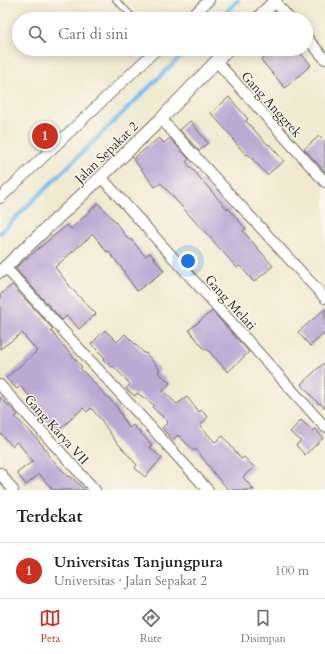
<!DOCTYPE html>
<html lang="id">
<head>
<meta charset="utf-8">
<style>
  body { margin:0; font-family:Cardo,serif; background:#f2f2f2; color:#202124 }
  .you { position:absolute; left:188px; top:261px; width:14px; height:14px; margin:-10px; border:3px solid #fff; border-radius:50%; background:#1a73e8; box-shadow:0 0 0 6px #1a73e833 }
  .badge { display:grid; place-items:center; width:26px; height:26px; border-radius:50%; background:#c8321e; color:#fff; font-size:13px; font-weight:700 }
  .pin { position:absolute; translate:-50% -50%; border:2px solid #fff; box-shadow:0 1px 4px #0006 }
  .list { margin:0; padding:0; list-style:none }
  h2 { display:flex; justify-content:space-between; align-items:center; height:52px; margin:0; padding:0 16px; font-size:17px }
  h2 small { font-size:13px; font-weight:400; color:#757577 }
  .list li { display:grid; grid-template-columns:26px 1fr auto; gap:12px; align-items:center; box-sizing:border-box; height:56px; padding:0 16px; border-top:1px solid #e0e0e0 }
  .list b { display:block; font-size:15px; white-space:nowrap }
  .list p { margin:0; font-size:13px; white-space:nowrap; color:#757577 }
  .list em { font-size:13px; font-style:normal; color:#757577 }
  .icon { flex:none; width:22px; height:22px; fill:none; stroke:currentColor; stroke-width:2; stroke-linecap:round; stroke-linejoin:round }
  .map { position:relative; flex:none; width:325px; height:490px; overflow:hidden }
  .search { position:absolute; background:#fff; box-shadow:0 2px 10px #0003; left:12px; right:12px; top:12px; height:44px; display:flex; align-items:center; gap:10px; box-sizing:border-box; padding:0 14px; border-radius:22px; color:#757577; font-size:15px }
  .sheet { height:108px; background:#fff }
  nav { display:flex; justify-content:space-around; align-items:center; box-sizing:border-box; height:56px; border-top:1px solid #e0e0e0; background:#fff; font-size:11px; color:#757577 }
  nav a { display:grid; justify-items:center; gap:2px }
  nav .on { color:#c8321e }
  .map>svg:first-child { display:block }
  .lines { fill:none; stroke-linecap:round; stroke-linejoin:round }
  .stream { stroke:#75bfee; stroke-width:4 }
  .building { fill:#bba9d4 }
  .service-casing { stroke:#706e65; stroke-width:7 }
  .minor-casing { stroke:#706e65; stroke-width:12 }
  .tertiary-casing { stroke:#706e65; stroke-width:14 }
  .service { stroke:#fff; stroke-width:5 }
  .minor { stroke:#fff; stroke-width:10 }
  .tertiary { stroke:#fff; stroke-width:12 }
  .labels { text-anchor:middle; stroke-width:3; stroke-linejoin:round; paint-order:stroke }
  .street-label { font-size:13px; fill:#2b2b2b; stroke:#fbf7ec }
</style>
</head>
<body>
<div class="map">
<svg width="325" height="490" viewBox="0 0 325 490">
  <rect width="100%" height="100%" fill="#fbf7ec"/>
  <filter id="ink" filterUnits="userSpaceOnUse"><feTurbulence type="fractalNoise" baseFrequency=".025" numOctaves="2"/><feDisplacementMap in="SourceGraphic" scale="8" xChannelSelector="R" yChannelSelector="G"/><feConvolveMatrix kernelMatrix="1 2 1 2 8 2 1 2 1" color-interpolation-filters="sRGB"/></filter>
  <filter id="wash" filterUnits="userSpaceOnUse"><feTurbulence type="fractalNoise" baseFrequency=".012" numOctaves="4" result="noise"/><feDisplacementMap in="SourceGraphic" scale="16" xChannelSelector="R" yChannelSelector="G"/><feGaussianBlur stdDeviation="0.9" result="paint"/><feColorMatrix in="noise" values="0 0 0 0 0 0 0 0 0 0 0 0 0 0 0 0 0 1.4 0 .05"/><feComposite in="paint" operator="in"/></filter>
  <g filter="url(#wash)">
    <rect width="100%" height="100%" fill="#f1ead1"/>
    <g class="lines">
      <path class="stream" d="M219,19L238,0
        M0,233L188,49"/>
    </g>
    <g id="blocks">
      <path class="building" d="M273,49H297L311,65L285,88L261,60Z
        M229,97L248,119L246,121L268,145L269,144L284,161L267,175L248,154L246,155L233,140L234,139L211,113Z
        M190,121L208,143L199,151L180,130Z
        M319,136L325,142V172L304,149Z
        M159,138L164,143L170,138L189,159L186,162L227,209L228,208L246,229L243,231L273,266L254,282L240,266L237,268L199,225H198L161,183L155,187L133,159Z
        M98,203L113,219L129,240L131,239L145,256L150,253L164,271L137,291L124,273L125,272L108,251L107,252L93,234L55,267L72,289L96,314L79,329L67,316L62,320L15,268L67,225L71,229Z
        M12,285L53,329L51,331L82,367L80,368L116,406L129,428L133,425L152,445L149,447L162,458L145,477L135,468L137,465L114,439L102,421L91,408L87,412L83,408L57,432L33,406L36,403L20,386L17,389L6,378L37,351L22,333L0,349V295Z
        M325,309V333L310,346L298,332Z
        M212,311L249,352L228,372L207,349L205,350L189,330Z
        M105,330L117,342L125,334L145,354L146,353L160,370L158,372L170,383L163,391L177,404L187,397L199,412L201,410L208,417L200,426L215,442L223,436L241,459L244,457L254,467L243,477L254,490H229L216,476L196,449L194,451L178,435L173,440L162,428L168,422L152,407L154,405L137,393L135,396L126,389L130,384L113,366L112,367L103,360L105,358L91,344Z
        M325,362V408L320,403L319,404L301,384Z
        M0,397L18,415L15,417L33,434L48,452L47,454L69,477L70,476L85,490H53L39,474L26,485L17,473L33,461L17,442L12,446L0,433Z
        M301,420L313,431L315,428L323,438L305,455L296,445L301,441L290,432Z"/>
    </g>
  </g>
  <g filter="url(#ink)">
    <use href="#blocks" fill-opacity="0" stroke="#706e65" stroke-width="1"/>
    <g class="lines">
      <defs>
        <path id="service" d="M116,0L135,19"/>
        <path id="minor" d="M275,2L290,19
          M189,19L209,0
          M306,37L325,59
          M216,61L325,182
          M161,119L325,298
          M101,177L325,427
          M0,198L157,49
          M5,267L208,490
          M0,385L95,490
          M0,473L13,490"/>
        <path id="tertiary" d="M257,19L276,0
          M0,272L101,177L161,119L228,49"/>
      </defs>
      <use href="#service" class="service-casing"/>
      <use href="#minor" class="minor-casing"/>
      <use href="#tertiary" class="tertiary-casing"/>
      <use href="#service" class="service"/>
      <use href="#minor" class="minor"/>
      <use href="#tertiary" class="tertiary"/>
    </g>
  </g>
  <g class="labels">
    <g class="street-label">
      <text transform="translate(272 104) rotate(48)" y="5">Gang Anggrek</text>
      <text transform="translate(106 152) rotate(-44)" y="5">Jalan Sepakat 2</text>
      <text transform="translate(231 302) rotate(48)" y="5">Gang Melati</text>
      <text transform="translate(57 429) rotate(48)" y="5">Gang Karya VII</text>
    </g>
  </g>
</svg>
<div class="you"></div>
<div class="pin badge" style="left:45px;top:136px">1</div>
<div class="search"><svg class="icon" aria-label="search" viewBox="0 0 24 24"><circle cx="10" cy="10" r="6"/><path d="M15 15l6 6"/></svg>Cari di sini</div>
</div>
<section class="sheet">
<h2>Terdekat<small></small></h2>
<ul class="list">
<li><span class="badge">1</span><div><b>Universitas Tanjungpura</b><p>Universitas · Jalan Sepakat 2</p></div><em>100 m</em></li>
</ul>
</section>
<nav>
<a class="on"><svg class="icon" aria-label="map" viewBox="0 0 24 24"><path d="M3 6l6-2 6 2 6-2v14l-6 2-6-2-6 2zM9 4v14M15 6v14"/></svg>Peta</a>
<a><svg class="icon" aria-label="directions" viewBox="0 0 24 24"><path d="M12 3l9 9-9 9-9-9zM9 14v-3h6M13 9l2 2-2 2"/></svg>Rute</a>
<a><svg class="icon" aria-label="saved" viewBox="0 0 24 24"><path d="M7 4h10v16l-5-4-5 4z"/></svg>Disimpan</a>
</nav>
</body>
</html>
